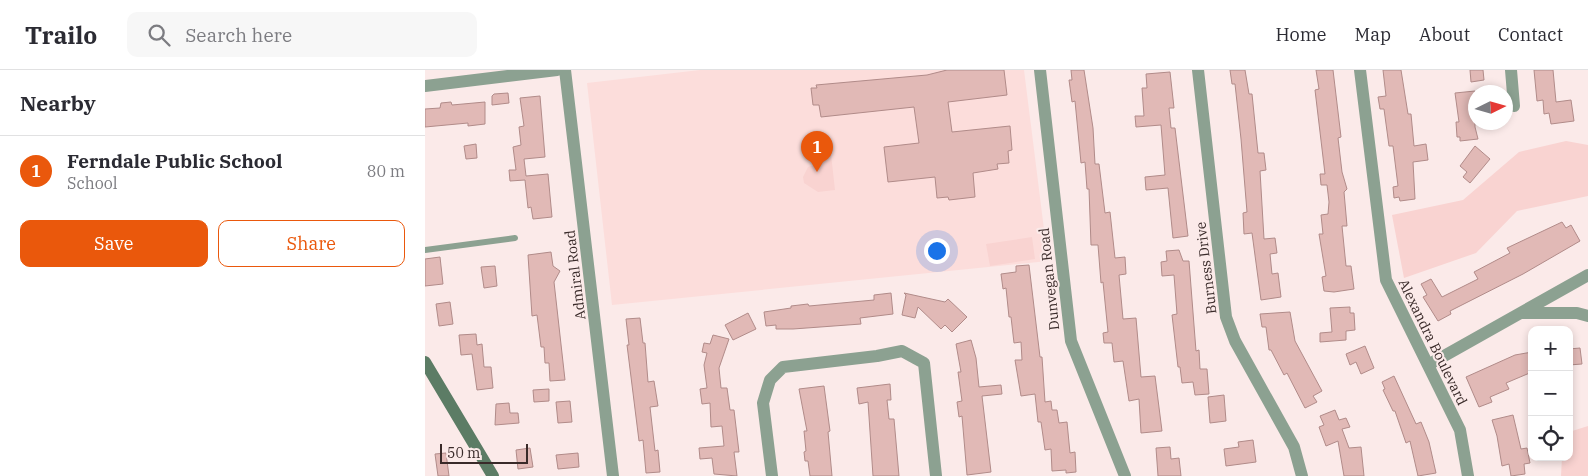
<!DOCTYPE html>
<html lang="en">
<head>
<meta charset="utf-8">
<style>
  body { margin:0; font-family:"IBM Plex Serif",serif; background:#f7f7f7; color:#2b2b33 }
  .controls { position:absolute; right:15px; bottom:15px; display:grid; overflow:hidden; border-radius:10px; box-shadow:0 2px 8px #0003 }
  .controls button { width:45px; height:45px; display:grid; place-items:center; padding:0; border:0; border-bottom:1px solid #e1e1e2; background:#fff; color:#2b2b33; font:25px sans-serif }
  .compass { position:absolute; left:1043px; top:15px; width:45px; height:45px; border-radius:50%; background:#fff; box-shadow:0 2px 8px #0003; rotate:85deg }
  .scale { position:absolute; left:15px; bottom:12px; width:88px; box-sizing:border-box; padding-left:5px; border:2px solid #392a29; border-top:0; font-size:14px; line-height:18px; white-space:nowrap; color:#392a29; -webkit-text-stroke:4px #fbeae9; paint-order:stroke }
  .you { position:absolute; left:511px; top:180px; width:18px; height:18px; margin:-12px; border:4px solid #fff; border-radius:50%; background:#1a73e8; box-shadow:0 0 0 8px #1a73e833 }
  .badge { display:grid; place-items:center; width:32px; height:32px; border-radius:50%; background:#ea580c; color:#fff; font-size:16px; font-weight:700 }
  .pin { position:absolute; translate:-50% -41px; filter:drop-shadow(0 1px 2px #0008) }
  .pin::after { content:''; position:absolute; top:26px; width:18px; height:15px; background:inherit; clip-path:polygon(0 0,100% 0,50% 100%) }
  .list { margin:0; padding:0; list-style:none }
  h2 { display:flex; justify-content:space-between; align-items:center; height:65px; margin:0; padding:0 20px; font-size:21px }
  h2 small { font-size:16px; font-weight:400; color:#7c7c81 }
  .list li { display:grid; grid-template-columns:32px 1fr auto; gap:15px; align-items:center; box-sizing:border-box; height:70px; padding:0 20px; border-top:1px solid #e1e1e2 }
  .list b { display:block; font-size:19px; white-space:nowrap }
  .list p { margin:0; font-size:16px; white-space:nowrap; color:#7c7c81 }
  .list em { font-size:16px; font-style:normal; color:#7c7c81 }
  .actions { display:flex; gap:10px; padding:15px 20px }
  .actions a { flex:1; padding:11px 0; border:1px solid #ea580c; border-radius:10px; text-align:center; font-size:18px; color:#ea580c }
  .actions .main { background:#ea580c; color:#fff }
  .icon { flex:none; width:28px; height:28px; fill:none; stroke:currentColor; stroke-width:2; stroke-linecap:round; stroke-linejoin:round }
  .map { position:relative; flex:none; width:1163px; height:406px; overflow:hidden }
  header { display:flex; align-items:center; gap:30px; box-sizing:border-box; height:70px; padding:0 25px; background:#fff; border-bottom:1px solid #e1e1e2 }
  header strong { font-size:24px }
  nav { display:flex; gap:28px; margin-inline-start:auto; font-size:18px }
  .search { width:350px; height:45px; background:#f7f7f7; display:flex; align-items:center; gap:12px; box-sizing:border-box; padding:0 18px; border-radius:10px; color:#7c7c81; font-size:19px }
  main { display:flex }
  aside { flex:1; background:#fff }
  .map>svg:first-child { display:block }
  .built { fill:#fcdddb }
  .green { fill:#f9d3d1 }
  .building { fill:#e1b9b6; stroke:#b18b89 }
  .lines { fill:none; stroke-linecap:round; stroke-linejoin:round }
  .lane { stroke:#8ca191; stroke-width:6 }
  .street { stroke:#8ca191; stroke-width:12 }
  .secondary { stroke:#5c7c65; stroke-width:12 }
  .labels { text-anchor:middle; stroke-width:4; stroke-linejoin:round; paint-order:stroke }
  .street-label { font-size:14px; fill:#392a29; stroke:#fbeae9 }
</style>
</head>
<body>
<header>
<strong>Trailo</strong>
<div class="search"><svg class="icon" aria-label="search" viewBox="0 0 24 24"><circle cx="10" cy="10" r="6"/><path d="M15 15l6 6"/></svg>Search here</div>
<nav><a>Home</a><a>Map</a><a>About</a><a>Contact</a></nav>
</header>
<main>
<aside>
<h2>Nearby<small></small></h2>
<ul class="list">
<li><span class="badge">1</span><div><b>Ferndale Public School</b><p>School</p></div><em>80 m</em></li>
</ul>
<div class="actions"><a class="main">Save</a><a>Share</a></div>
</aside>
<div class="map">
<svg width="1163" height="406" viewBox="0 0 1163 406">
  <rect width="100%" height="100%" fill="#fbeae9"/>
  <path class="built" d="M275,0H599L623,191L187,235L162,13Z"/>
  <path class="green" d="M404,66L410,120L393,122L379,113L378,107L383,97L390,95L388,69Z
    M1141,71L1163,75V126L1092,141L1051,183L979,208L967,145L1038,130L1094,82Z
    M607,167L610,189L565,196L561,174Z
    M1163,356V406H1136L1137,387H1144V362Z"/>
  <path class="building" d="M522,0H579L582,25L523,32L527,62L585,56L587,80L583,81L584,93L572,94L573,99L548,103L550,127L524,130L523,127L512,128L510,107L463,112L459,77L494,73L489,37L396,47L394,35H388L386,18H392L391,15L502,5Z
    M646,0H659L668,58L670,94H674L680,143L685,142L690,188L700,187L701,204L694,205L698,249L711,248L716,307L730,306L737,361L716,363L714,329L704,331L698,291L689,292L687,273H679L678,263L683,262L678,212L676,213L673,175H666L664,119H662L660,92L656,93L650,31L647,32L644,10H647Z
    M805,0H820L824,24H827L833,83H839L841,100L835,101L839,169L850,168L852,183L845,184L847,204L853,203L856,227L836,230L827,163L819,164L818,143L822,142L816,69L810,14H807Z
    M891,0H908L916,67L913,68L917,102L922,119L919,122L922,156H917L921,196H926L929,219L909,222L899,221L897,207L901,206L894,164H898L896,145L903,144L904,132L902,115H896L895,104H900L890,20L894,19Z
    M958,0H976L983,44H986L989,76L1001,74L1003,90L988,92L990,129L975,131L974,127L969,128L968,117L973,116L968,76H964L959,39H955L953,27L961,26Z
    M1045,0H1058L1059,10L1046,12Z
    M1109,0H1128L1131,32L1146,30L1149,51L1126,54L1124,43L1119,44L1118,30L1112,31Z
    M745,2L749,38H744L746,58H750L763,166L748,168L743,118L721,120L720,107L740,105L736,55L711,57L710,46H719L717,18H722L721,4Z
    M1050,21V57L1053,69L1035,71V67H1032L1031,52H1034L1030,23Z
    M83,23L84,33L67,35V26L69,24Z
    M115,26L120,87L99,89L101,106L123,104L127,147L108,149L106,137L103,138L100,110L85,111L84,100H91L88,77L96,75L94,57L99,56L95,28Z
    M26,32L27,35L60,32V54L43,56V53L0,57V39L15,38L16,33Z
    M51,74L52,88L41,89L39,76Z
    M1050,76L1065,89L1045,113L1038,107L1042,102L1035,96Z
    M1137,152L1141,158L1146,155L1155,171L1098,204L1025,241L1026,244L1013,251L998,227L1002,225L996,214L1006,209L1017,227L1053,209L1049,202L1085,183L1082,178Z
    M754,180L758,191H764L771,281L774,280L775,299H782L784,324L770,325L768,312L757,313L755,297H753L747,245L752,244L749,205L737,206L736,192L742,191L741,181Z
    M126,182L128,196L135,201L129,212L140,310L125,311L124,293H120L119,277H116L112,245L107,246L103,185Z
    M15,187L18,214L0,216V189Z
    M604,195L615,287H617L620,332L626,331L627,340H632L634,353L642,352L645,383L650,382L651,402L641,403V400L627,401L626,379L620,380L616,352H613L610,324L596,326L590,290H597L596,272L589,273L586,247H584L581,218L578,219L576,204L591,202V196Z
    M70,196L72,216L59,218L56,197Z
    M466,223L468,244L435,248L436,254L368,259H351V255L341,256L339,242L366,238V236L383,234L384,236L449,230V225Z
    M479,223L520,232L523,229L542,247L527,262L520,255L516,259L493,237L490,248L477,245L481,225Z
    M25,232L28,254L14,256L11,234Z
    M925,237V243H929L930,260L921,261V270L895,272V263L907,262L905,238Z
    M865,242L870,271L897,321L888,326L892,332L880,338L862,303L859,305L846,280H844L841,257H837L835,244Z
    M323,243L331,259L308,270L300,255Z
    M215,248L218,273H220L223,312L229,311L233,336L225,337L230,381L233,380L235,402L221,403L218,370L214,371L202,275H204L201,249Z
    M51,264L52,275L57,274L59,297H66L68,318L52,320L47,284L36,285L34,265Z
    M288,265L304,269L294,298L296,318H302L305,340H309L314,382H309L312,406L289,404L287,388L275,389L274,378L299,376L297,356L286,357L285,333L277,334L275,319L282,318L279,295L282,283L277,282L279,273L285,274Z
    M546,270L551,288L554,317L576,315L577,324L557,326L566,402L542,405L537,346L534,347L532,332L537,331L533,302H536L531,274Z
    M940,276L949,298L936,304L931,292L925,295L921,284Z
    M1155,278L1157,294L1144,295V279Z
    M1107,282V302L1081,313L1084,319L1065,327L1067,332L1054,337L1041,307L1090,285Z
    M969,306L991,354L996,352L1004,372L1011,403L993,406L985,371L981,373L970,341H968L958,320L960,319L957,312Z
    M465,314L466,330H462L464,349H469L474,406H448L443,332L434,334L432,318Z
    M399,316L405,361L403,362L407,406H385L383,391H380L379,382L381,381L379,361H382L374,319Z
    M124,319V331L109,332L108,320Z
    M799,325L801,351L785,353L783,327Z
    M145,331L147,352L133,353L131,332Z
    M84,333L85,343H93L94,353L70,355L71,334Z
    M910,340L914,350L921,348L925,357L917,359L924,378L936,377L939,406H919L913,371L901,376L894,357L899,355L895,346Z
    M1088,345L1096,379L1102,378L1105,393L1099,394L1100,404L1086,406L1084,394L1077,396L1072,366L1067,350Z
    M828,370L831,392L801,396L799,379L814,377L813,372Z
    M745,377L746,389L754,388L756,406H733L731,378Z
    M105,378L108,397L93,399L91,380Z
    M21,383L24,406H13L10,384Z
    M153,383L154,397L133,399L131,385Z"/>
  <g class="lines">
    <path class="lane" d="M0,180L90,168"/>
    <path class="street" d="M140,0L188,406
      M615,0L646,271L700,406
      M773,0L801,247L810,271L869,377L877,406
      M935,0L961,210L1035,360L1043,406
      M1086,0L1089,36
      M0,16L132,0
      M1096,243H1152L1163,246
      M1003,295L1163,205
      M347,406L338,333L345,310L358,297L452,286L477,281L499,293L511,406"/>
    <path class="secondary" d="M0,292L68,406"/>
  </g>
  <g class="labels">
    <g class="street-label">
      <text transform="translate(781 198) rotate(-97)" y="5">Burness Drive</text>
      <text transform="translate(150 205) rotate(-97)" y="5">Admiral Road</text>
      <text transform="translate(624 209) rotate(-96)" y="5">Dunvegan Road</text>
      <text transform="translate(1008 272) rotate(64)" y="5">Alexandra Boulevard</text>
    </g>
  </g>
</svg>
<div class="controls">
<button>+</button>
<button>−</button>
<button><svg class="icon" aria-label="locate" viewBox="0 0 24 24"><circle cx="12" cy="12" r="6"/><path d="M12 2v4M12 18v4M2 12h4M18 12h4"/></svg></button>
</div>
<svg class="compass" viewBox="-18 -18 36 36"><path d="M0-13l5 13h-10z" fill="#e53935"/><path d="M0 13l5-13h-10z" fill="#7c7c81"/></svg>
<div class="scale">50 m</div>
<div class="you"></div>
<div class="pin badge" style="left:392px;top:102px">1</div>
</div>
</main>
</body>
</html>
